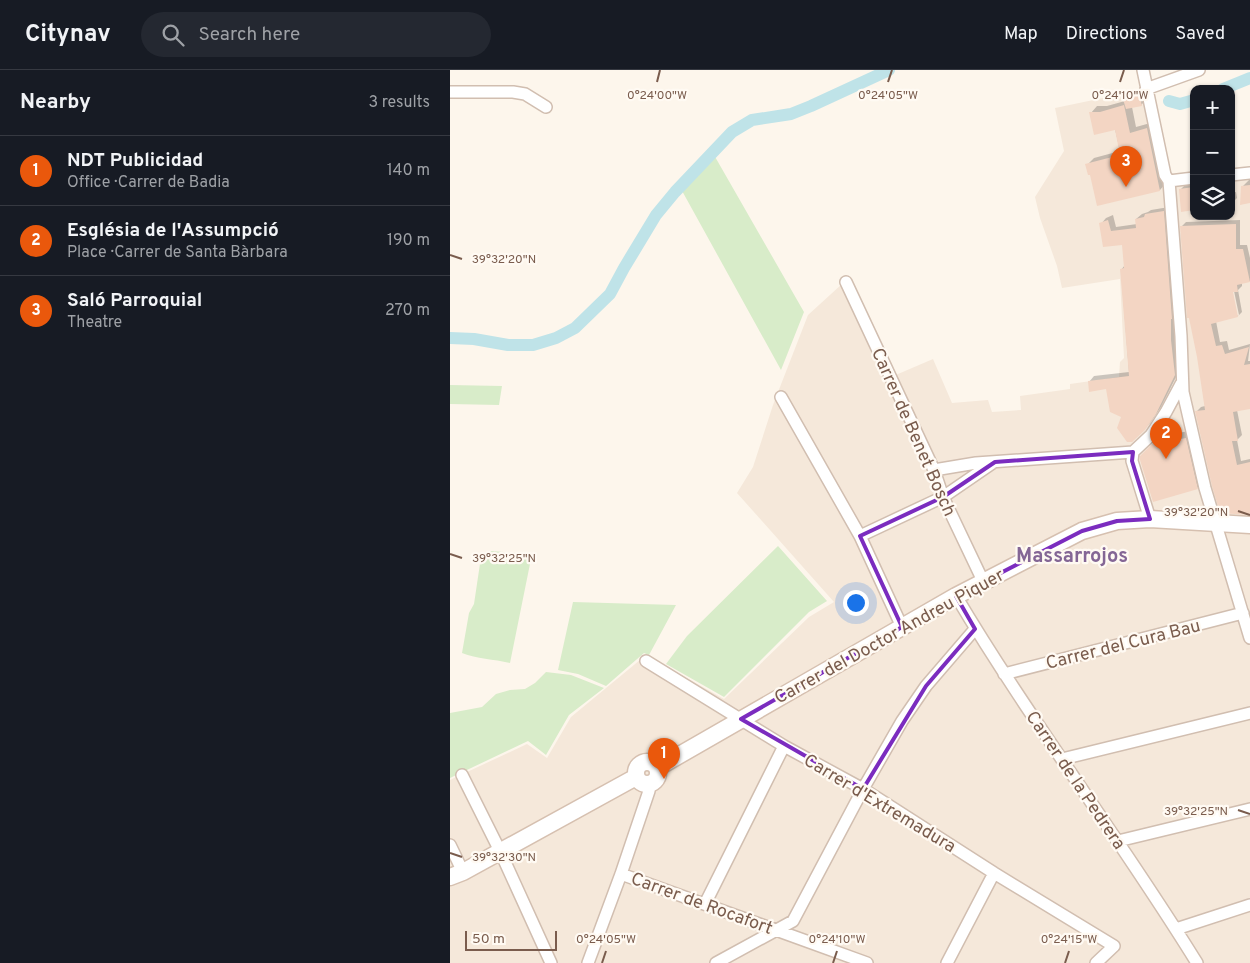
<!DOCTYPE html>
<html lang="en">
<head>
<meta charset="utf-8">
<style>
  body { margin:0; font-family:Overpass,sans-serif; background:#242831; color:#f1f3f6 }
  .controls { position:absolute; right:15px; top:15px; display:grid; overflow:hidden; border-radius:10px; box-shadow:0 1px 4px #0004 }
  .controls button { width:45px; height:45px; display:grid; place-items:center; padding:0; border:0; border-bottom:1px solid #363941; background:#171b24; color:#f1f3f6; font:25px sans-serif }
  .scale { position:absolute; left:15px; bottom:12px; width:92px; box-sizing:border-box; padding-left:5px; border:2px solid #7a5c4d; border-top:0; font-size:14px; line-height:18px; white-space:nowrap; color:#7a5c4d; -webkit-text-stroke:4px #fffaf3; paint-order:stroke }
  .you { position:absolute; left:405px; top:532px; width:18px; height:18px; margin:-12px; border:4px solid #fff; border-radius:50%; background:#1a73e8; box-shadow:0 0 0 8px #1a73e833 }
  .badge { display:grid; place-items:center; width:32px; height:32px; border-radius:50%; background:#ea580c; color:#fff; font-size:16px; font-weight:700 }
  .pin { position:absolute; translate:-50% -41px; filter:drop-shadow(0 1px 2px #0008) }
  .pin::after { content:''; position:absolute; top:26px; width:18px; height:15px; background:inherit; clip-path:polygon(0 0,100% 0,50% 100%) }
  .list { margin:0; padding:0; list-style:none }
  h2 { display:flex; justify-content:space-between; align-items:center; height:65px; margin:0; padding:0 20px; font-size:21px }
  h2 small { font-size:16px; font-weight:400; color:#9ea1a6 }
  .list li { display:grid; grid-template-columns:32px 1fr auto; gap:15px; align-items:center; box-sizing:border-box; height:70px; padding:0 20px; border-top:1px solid #363941 }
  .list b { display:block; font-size:19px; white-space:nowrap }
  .list p { margin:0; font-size:16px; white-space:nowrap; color:#9ea1a6 }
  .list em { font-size:16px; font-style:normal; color:#9ea1a6 }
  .icon { flex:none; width:28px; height:28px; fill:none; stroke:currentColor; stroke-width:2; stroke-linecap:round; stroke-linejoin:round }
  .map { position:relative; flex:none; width:800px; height:893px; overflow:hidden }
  header { display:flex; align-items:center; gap:30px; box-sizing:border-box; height:70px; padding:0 25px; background:#171b24; border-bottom:1px solid #363941 }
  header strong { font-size:24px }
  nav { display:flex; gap:28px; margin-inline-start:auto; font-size:18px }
  .search { width:350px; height:45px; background:#242831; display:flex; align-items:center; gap:12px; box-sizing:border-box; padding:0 18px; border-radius:28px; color:#9ea1a6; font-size:19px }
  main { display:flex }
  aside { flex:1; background:#171b24 }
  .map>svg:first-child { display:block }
  .residential { fill:#f5e8da }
  .green { fill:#d8ecc9 }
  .shadow { fill:#0003 }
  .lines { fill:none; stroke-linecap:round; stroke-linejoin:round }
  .canal { stroke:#bfe3e8; stroke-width:12 }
  .building { fill:#f3d5c3 }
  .street-casing { stroke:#d1beb0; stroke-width:14 }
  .secondary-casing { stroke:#d6c0b0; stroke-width:19 }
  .street { stroke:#fff; stroke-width:11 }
  .secondary { stroke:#fff; stroke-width:16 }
  .marked { fill:none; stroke:#7b2cbf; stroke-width:4; stroke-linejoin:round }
  .ticks { fill:none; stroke:#7a5c4d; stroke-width:2 }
  .labels { text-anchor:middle; stroke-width:4.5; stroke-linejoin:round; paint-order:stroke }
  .street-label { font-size:18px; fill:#7a5c4d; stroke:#fffaf3 }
  .quarter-label { font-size:20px; font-weight:bold; fill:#846695; stroke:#fffaf3 }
  .ticks-label { font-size:12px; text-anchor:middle; fill:#7a5c4d; stroke:#fffaf3; stroke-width:4.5; stroke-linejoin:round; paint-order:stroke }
</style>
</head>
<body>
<header>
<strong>Citynav</strong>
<div class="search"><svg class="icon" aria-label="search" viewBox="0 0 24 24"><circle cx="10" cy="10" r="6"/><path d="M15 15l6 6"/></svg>Search here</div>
<nav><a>Map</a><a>Directions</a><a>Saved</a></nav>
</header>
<main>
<aside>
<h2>Nearby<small>3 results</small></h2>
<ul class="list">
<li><span class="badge">1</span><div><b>NDT Publicidad</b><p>Office · Carrer de Badia</p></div><em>140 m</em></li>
<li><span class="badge">2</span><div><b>Església de l'Assumpció</b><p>Place · Carrer de Santa Bàrbara</p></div><em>190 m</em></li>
<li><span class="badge">3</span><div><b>Saló Parroquial</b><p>Theatre</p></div><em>270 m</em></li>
</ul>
</aside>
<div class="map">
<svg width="800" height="893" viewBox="0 0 800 893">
  <rect width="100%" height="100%" fill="#fdf6ec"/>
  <path class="residential" d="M696,19L715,105L744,108V146H781V105L800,103V893H0V710L77,674L97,688L121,647L196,585L274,629L359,547L384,532L287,423L303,397L323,335L358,245L392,214L441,307L483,289L502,333L538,330L542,342L571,340L570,326L620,319V314L669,307L670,292L674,288L670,209L612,218L607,196L590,148L585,127L614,81L605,38Z"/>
  <path class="green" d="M264,85L354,242L331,300L231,119Z
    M0,315L52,316L49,335L0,334Z
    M328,476L377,531L359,542L274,627L216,594L237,566Z
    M41,481L82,484L60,593C43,589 27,589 12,583L19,543L24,534L31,487L34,483Z
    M123,532L226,535L199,585L194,583L156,616L128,604L108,600Z
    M96,602L121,605L154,618L119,645L96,685L78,671L0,708V643L32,637L46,624L60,620L75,619L85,613Z"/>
  <path class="shadow" d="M693,18L696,30L691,35L682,37L686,57L704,52L716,113L710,120L641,103L637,95L644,88L670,81L665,59L641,43L647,36H657L675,31L674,26L678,22Z
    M799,110H800V132L792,117Z
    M744,112V139L731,119L737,113Z
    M786,122L787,128L781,134V123Z
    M719,137L730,299L711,337L700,353L682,371L672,347L657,318L639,312L644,306L679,302L671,200L675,195L673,173L651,154L656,148L663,145L666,157L687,154L686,149L692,144L698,142L701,140Z
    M790,150V175H797L800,188V211L792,213V216L788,220L792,242L789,245L783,216H781L786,245H789L766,251L770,272L777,271L779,280L800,274L798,291H800V338L787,340L792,365L787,370L791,391L800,389V444L746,342L751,337L755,336L731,157L736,152Z
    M744,360L755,410L747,418L691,386L712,366Z"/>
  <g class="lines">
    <path class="canal" d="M773,19L800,8
      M719,31L730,34L744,30
      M0,268L24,269L58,275H83L106,268L125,258L160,224L174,198L206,145L225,122L282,62L302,50L341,44L361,36L439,0"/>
  </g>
  <path class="building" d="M689,22L692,36L676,39L672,26Z
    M674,35L680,63L697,58L710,121L647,136L640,105H638L635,94L670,85L665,60L644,65L639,42H650Z
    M800,115V133L790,135L791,116Z
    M744,117V140L731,142L729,119Z
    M714,141L722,249H721V270L725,305L706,344L695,360L682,372H677L667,358L671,347L660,342L656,319L639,322L638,311L679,306L670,199L674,198L672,175L653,177L649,153L658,150L661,161L686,158L685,149L694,147L695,144Z
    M786,154V179H793L800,212L787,215L788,222H783L788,247L761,254L766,276L772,275L775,284L799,277L794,295L800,294V339L783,342L788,371H782L787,395L800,392V445L770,443L762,416L745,341L755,340L747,287L739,248H737L730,156Z
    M736,368L748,419L703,432L690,390V386L702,374Z"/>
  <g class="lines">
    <defs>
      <path id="street" d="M693,0L715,105L719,111L731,266L733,322L755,418L800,568
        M696,19L749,0
        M0,22H63L75,24L96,37
        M781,105L800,103
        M719,111L744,108
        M396,212L484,400L493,427L533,511
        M331,327L410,466L452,557
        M683,382L682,391L700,449
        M484,400L526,393L683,382L701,365L716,342L731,314
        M410,466L493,427L544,392
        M506,526C581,652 670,768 747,893
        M196,591L334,676L413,719L544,803L664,876L646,893
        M554,604L793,543
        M612,689L800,643
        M12,705L50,781L101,893
        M668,771L800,739
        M0,775L13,802
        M171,804L417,893
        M255,834L334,676
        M726,859L800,835
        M138,893L171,804L199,721L198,714
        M266,893L343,851L413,719L452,651L476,616L525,559
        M497,893L544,803"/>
      <path id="secondary" d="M186 703a11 11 0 1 1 22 0a11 11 0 1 1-22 0Z
        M207,698L506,526L632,461L667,451L700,449L800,455
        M0,807L13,802L186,707"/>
    </defs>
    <use href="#street" class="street-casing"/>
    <use href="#secondary" class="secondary-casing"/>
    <use href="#street" class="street"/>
    <use href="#secondary" class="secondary"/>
  </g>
  <path class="marked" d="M683,382L682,391L700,449L667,451L632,461L506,526L525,559L476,616L413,719L291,649L452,557L410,466L493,427L545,392Z"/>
  <path class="ticks" d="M207,12L210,0M438,12L442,0M670,12L674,0M0,185L12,189M788,441L800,445M0,484L12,488M788,740L800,744M0,783L12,787M152,893L156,881M383,893L387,881M615,893L619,881"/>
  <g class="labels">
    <g class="street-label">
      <text transform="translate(464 362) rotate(66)" y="6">Carrer de Benet Bosch</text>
      <text transform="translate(439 566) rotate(-29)" y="6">Carrer del Doctor Andreu Piquer</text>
      <text transform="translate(673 574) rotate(-14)" y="6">Carrer del Cura Bau</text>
      <text transform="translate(626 710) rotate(56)" y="6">Carrer de la Pedrera</text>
      <text transform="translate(430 733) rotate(31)" y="6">Carrer d'Extremadura</text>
      <text transform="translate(252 833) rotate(20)" y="6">Carrer de Rocafort</text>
    </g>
    <g class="quarter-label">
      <text x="622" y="492">Massarrojos</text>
    </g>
  </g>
  <g class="ticks-label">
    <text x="207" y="29">0°24'00"W</text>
    <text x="438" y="29">0°24'05"W</text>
    <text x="670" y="29">0°24'10"W</text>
    <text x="54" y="193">39°32'20"N</text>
    <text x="746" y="446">39°32'20"N</text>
    <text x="54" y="492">39°32'25"N</text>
    <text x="746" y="745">39°32'25"N</text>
    <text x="54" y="791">39°32'30"N</text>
    <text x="619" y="873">0°24'15"W</text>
    <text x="156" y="873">0°24'05"W</text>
    <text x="387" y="873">0°24'10"W</text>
  </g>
</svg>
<div class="controls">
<button>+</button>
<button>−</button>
<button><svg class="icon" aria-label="layers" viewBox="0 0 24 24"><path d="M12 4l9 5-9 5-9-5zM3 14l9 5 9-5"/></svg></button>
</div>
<div class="scale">50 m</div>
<div class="you"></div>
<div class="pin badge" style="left:214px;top:709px">1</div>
<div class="pin badge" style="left:716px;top:389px">2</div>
<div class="pin badge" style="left:676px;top:117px">3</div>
</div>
</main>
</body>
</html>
